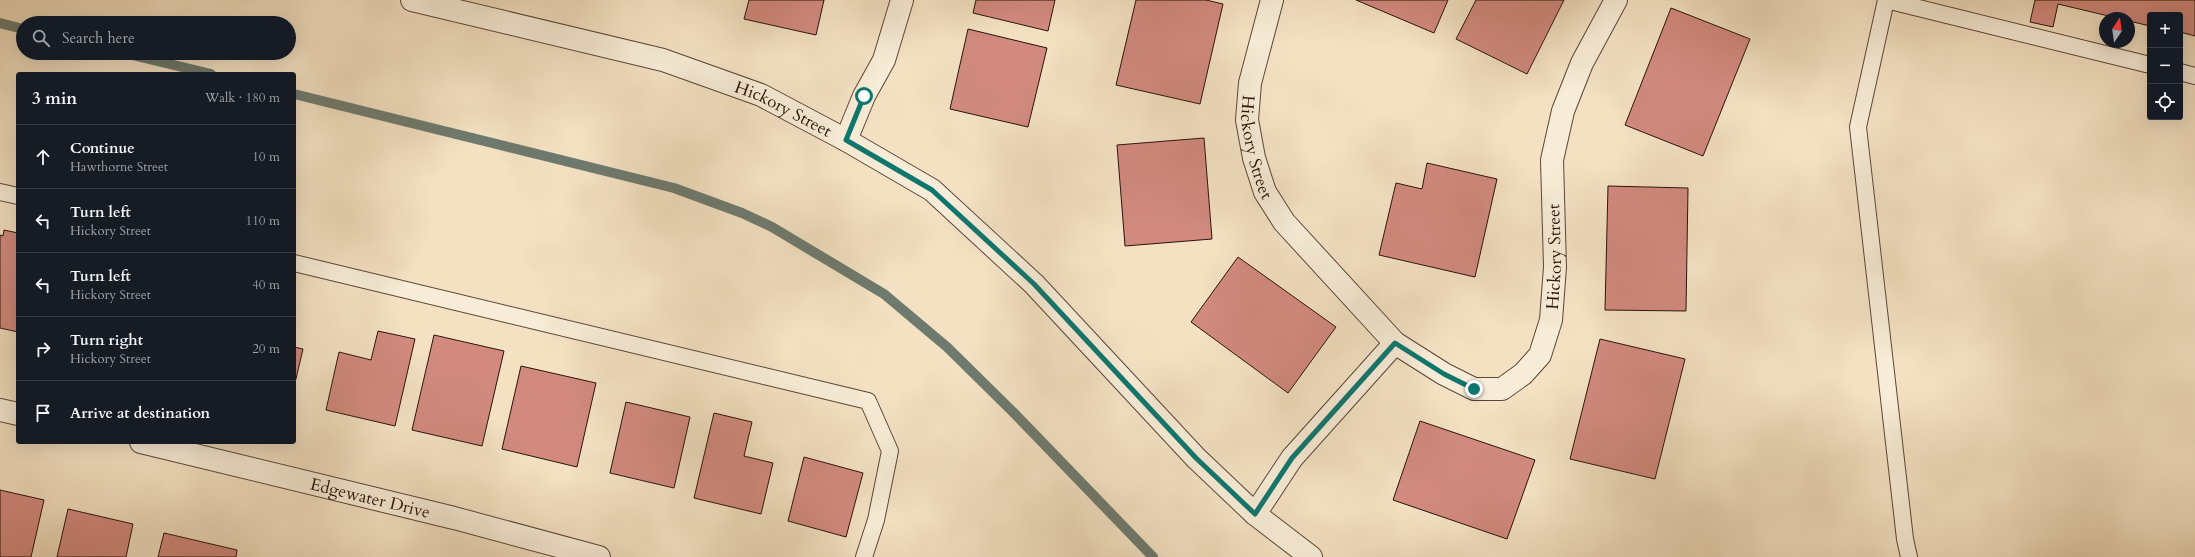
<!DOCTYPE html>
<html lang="en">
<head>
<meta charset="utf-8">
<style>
  body { margin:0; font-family:Cardo,serif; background:#20242c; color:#f1f3f6 }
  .controls { position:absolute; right:12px; top:12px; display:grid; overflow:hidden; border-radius:4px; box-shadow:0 4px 16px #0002 }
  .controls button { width:36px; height:36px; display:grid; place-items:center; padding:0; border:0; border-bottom:1px solid #363941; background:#171b24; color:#f1f3f6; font:20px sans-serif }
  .compass { position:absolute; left:2099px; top:12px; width:36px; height:36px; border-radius:50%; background:#171b24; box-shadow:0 4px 16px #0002; rotate:13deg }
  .stop { position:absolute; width:12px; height:12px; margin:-9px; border:3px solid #0f766e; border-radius:50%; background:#fff }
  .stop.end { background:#0f766e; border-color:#fff; box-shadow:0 1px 4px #0008 }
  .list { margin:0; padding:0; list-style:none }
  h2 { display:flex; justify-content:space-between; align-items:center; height:52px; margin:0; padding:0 16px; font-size:17px }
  h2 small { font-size:13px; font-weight:400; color:#9ea1a6 }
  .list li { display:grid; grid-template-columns:26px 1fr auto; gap:12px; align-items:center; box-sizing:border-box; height:64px; padding:0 16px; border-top:1px solid #363941 }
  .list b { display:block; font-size:15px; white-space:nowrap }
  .list p { margin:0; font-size:13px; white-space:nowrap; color:#9ea1a6 }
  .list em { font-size:13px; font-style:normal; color:#9ea1a6 }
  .icon { flex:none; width:22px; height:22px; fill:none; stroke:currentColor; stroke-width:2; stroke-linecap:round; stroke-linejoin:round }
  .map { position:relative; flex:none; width:2195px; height:557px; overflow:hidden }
  .search { position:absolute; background:#171b24; box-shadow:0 4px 16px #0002; left:16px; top:16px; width:280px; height:44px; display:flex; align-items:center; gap:10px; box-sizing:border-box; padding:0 14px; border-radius:22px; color:#9ea1a6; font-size:15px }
  .panel { position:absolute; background:#171b24; box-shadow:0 4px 16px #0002; left:16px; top:72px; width:280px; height:372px; border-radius:4px }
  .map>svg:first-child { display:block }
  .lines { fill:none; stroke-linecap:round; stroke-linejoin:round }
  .stream { stroke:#6e7a6e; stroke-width:10 }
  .building { fill:#d28a7f; stroke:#2a1309 }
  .service-casing { stroke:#5c4637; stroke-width:18 }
  .minor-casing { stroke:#5c4637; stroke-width:24 }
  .tertiary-casing { stroke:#5c4637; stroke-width:24 }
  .service { stroke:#f7ecd7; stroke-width:16 }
  .minor { stroke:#f7ecd7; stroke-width:22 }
  .tertiary { stroke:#f7ecd7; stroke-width:22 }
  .route { stroke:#0f766e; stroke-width:5 }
  .labels { text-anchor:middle; stroke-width:3; stroke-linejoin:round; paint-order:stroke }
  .street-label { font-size:17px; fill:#2a1309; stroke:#f7ecd7 }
</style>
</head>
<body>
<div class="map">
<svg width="2195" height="557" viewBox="0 0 2195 557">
  <rect width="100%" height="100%" fill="#f3e1c2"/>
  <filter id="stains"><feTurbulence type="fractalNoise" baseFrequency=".005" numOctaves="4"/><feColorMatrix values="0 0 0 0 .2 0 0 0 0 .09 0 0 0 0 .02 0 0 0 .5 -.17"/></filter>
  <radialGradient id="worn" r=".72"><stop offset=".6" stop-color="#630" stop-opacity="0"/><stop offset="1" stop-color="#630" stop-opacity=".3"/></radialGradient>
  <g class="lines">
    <path class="stream" d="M0,23L23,29
      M124,53L211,74
      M294,94L674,188L742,213L772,227L884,294L947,347L1014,413L1153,557"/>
  </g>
  <path class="building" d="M749,0H824L816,35L744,19Z
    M976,0H1055L1048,31L973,13Z
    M1136,0H1206L1223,4L1200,104L1116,85Z
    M1356,0H1448L1434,33Z
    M1476,0H1564L1527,74L1456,39Z
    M2035,0H2195V36L2180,32V15H2150V26L2129,21V18H2117L2058,4L2053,27L2030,22Z
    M1671,8L1750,39L1703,156L1625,125Z
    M968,29L1047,48L1028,127L950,109Z
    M1204,138L1212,239L1125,246L1117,145Z
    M1427,163L1497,179L1475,277L1379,255L1396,183L1422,189Z
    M1608,186L1688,188L1686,311L1605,310Z
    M4,230L18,233V332L0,328V235L3,236Z
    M1238,257L1336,327L1288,393L1191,322Z
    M378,331L415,339L395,426L326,410L339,352L371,360Z
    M434,335L504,351L482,446L412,430Z
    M1600,339L1685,359L1655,479L1570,459Z
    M294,347L303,349L294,387Z
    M521,366L596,383L577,467L502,449Z
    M626,402L690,417L674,488L610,473Z
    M714,413L752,422L744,456L773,463L761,514L694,498Z
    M1420,421L1535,460L1507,539L1393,500Z
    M804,457L863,473L846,537L788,521Z
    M0,490L44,500L31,557H0Z
    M68,509L133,524L126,557H57Z
    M164,533L237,550L236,557H158Z"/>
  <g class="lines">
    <defs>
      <path id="service" d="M2180,72L2195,76
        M0,192L18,196
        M294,263L868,401L890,451L876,520L864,557
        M1909,557L1905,539L1858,127L1886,0L2150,65"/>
      <g id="minor">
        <path id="s1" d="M1272,0L1250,83L1247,120L1254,158L1265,192L1284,222L1395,343L1444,374L1474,389H1502L1523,374L1540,355L1551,320L1555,267L1552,160L1563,111L1582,63L1616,0"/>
        <path d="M846,140L864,96L884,60L902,0"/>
        <path d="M0,410L18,414"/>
        <path id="s2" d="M141,442L454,518L599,557"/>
        <path d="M1255,514L1292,458L1395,343"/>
      </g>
      <g id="tertiary">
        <path id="s3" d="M412,0L663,60L761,95L846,140L932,190L1034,284L1196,458L1255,514L1311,557"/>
      </g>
    </defs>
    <use href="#service" class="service-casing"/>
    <use href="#minor" class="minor-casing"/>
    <use href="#tertiary" class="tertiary-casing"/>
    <use href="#service" class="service"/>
    <use href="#minor" class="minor"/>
    <use href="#tertiary" class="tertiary"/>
  </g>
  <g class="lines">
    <path class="route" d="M864,96L846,140L932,190L1034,284L1196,458L1255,514L1292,458L1395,343L1444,374L1474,389"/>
  </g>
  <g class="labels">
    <g class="street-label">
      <text dy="6" stroke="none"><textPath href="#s3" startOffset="388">Hickory Street</textPath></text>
      <text dy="6" stroke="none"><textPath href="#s1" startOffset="151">Hickory Street</textPath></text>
      <text dy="6" stroke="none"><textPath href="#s1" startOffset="668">Hickory Street</textPath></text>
      <text dy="6" stroke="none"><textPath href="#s2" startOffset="236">Edgewater Drive</textPath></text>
    </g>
  </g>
  <rect width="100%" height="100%" filter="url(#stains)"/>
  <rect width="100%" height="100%" fill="url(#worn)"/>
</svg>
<div class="controls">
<button>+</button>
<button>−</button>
<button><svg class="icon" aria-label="locate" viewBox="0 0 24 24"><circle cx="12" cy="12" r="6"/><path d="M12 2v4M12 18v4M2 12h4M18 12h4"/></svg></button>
</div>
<svg class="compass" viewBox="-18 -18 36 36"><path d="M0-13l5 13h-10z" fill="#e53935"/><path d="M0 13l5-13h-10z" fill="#9ea1a6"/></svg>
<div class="stop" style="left:864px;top:96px"></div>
<div class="stop end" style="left:1474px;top:389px"></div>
<div class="search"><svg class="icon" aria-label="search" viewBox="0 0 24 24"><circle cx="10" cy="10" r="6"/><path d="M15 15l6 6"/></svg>Search here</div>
<section class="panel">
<h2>3 min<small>Walk · 180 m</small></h2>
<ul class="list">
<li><svg class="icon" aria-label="ahead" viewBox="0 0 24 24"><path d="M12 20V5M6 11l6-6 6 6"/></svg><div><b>Continue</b><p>Hawthorne Street</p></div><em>10 m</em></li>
<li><svg class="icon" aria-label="left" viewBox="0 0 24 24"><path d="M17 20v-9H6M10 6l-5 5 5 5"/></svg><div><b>Turn left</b><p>Hickory Street</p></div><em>110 m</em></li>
<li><svg class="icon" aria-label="left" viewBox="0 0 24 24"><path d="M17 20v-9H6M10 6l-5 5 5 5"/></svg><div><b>Turn left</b><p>Hickory Street</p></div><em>40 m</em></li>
<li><svg class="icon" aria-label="right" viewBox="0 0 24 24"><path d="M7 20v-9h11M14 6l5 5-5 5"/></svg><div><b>Turn right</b><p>Hickory Street</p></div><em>20 m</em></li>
<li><svg class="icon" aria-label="arrive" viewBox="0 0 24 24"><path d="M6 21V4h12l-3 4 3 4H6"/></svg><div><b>Arrive at destination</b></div></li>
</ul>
</section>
</div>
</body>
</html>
